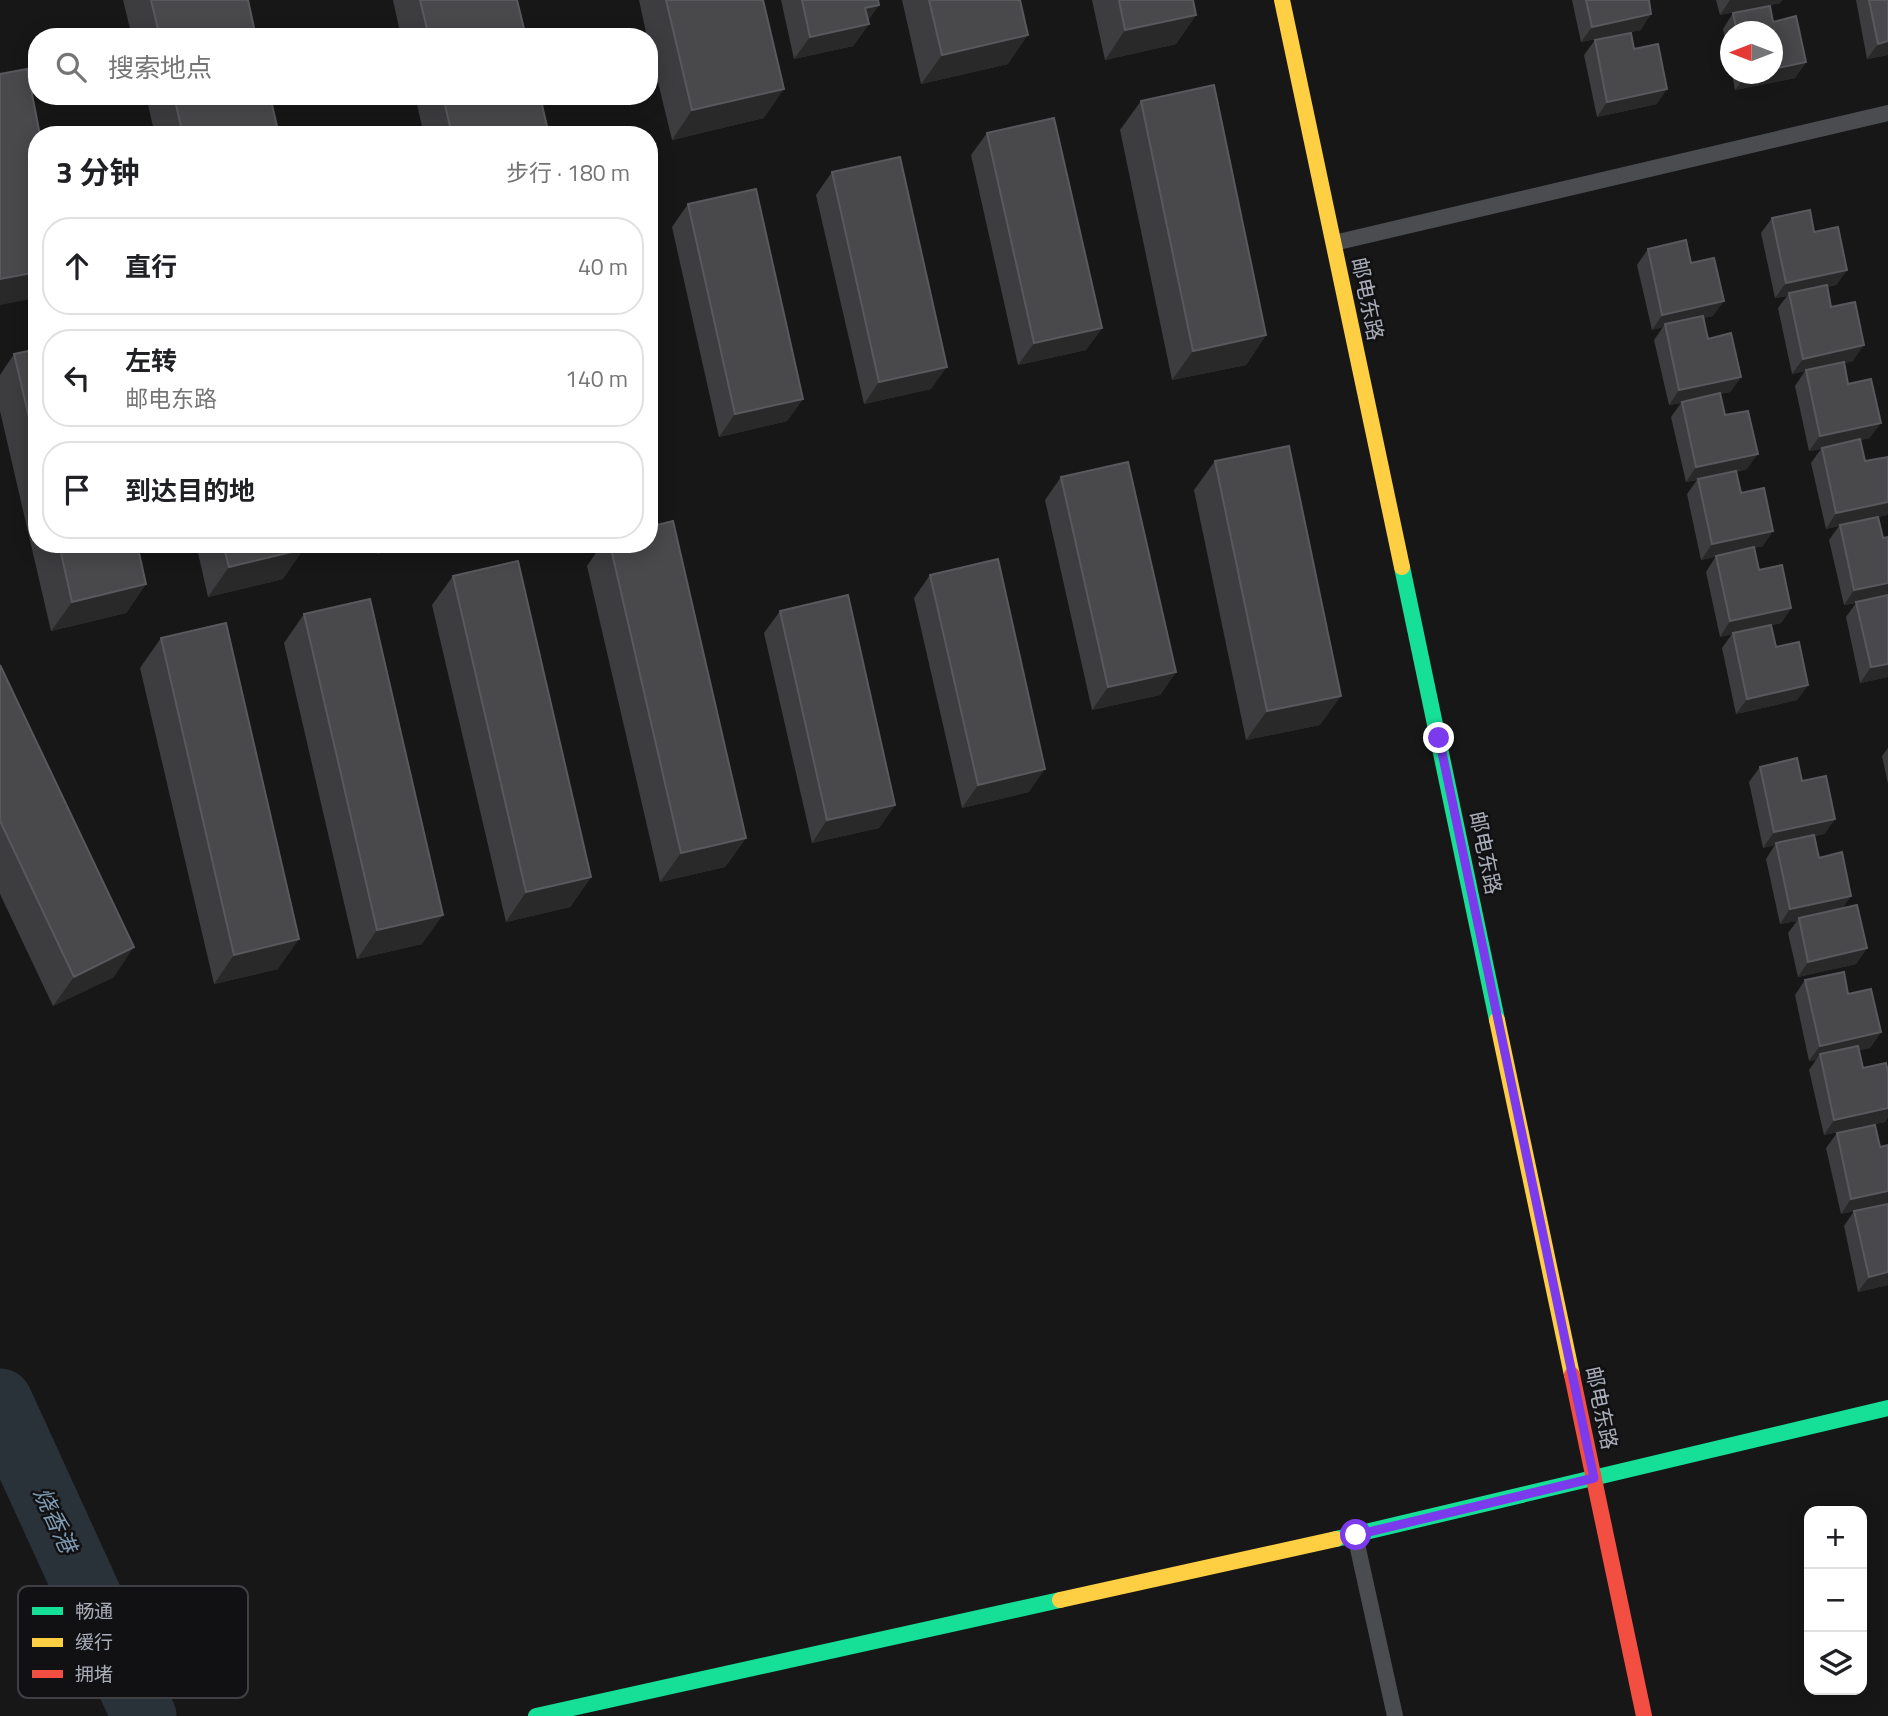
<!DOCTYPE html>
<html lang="zh">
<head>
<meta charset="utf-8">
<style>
  body { margin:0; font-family:"Titillium Web","Noto Sans SC",sans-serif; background:#f2f2f2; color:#202124 }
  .controls { position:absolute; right:21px; bottom:21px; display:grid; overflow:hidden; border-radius:14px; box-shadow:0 4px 18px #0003 }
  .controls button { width:63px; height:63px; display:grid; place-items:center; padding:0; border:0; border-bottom:2px solid #e0e0e0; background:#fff; color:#202124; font:35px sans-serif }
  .compass { position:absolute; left:1720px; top:21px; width:63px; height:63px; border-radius:50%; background:#fff; box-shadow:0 4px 18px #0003; rotate:270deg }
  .stop { position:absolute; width:21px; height:21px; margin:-16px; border:5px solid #7c3aed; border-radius:50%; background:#fff }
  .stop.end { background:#7c3aed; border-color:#fff; box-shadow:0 2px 7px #0008 }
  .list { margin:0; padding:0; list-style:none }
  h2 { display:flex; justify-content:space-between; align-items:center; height:91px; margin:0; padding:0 28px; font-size:30px }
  h2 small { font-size:23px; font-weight:400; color:#757577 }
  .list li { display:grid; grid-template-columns:46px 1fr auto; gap:21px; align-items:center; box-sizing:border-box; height:98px; margin:0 14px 14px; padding:0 14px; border:2px solid #e0e0e0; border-radius:28px }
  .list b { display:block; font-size:26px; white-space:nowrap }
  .list p { margin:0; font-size:23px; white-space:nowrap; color:#757577 }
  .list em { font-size:23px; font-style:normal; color:#757577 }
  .icon { flex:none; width:38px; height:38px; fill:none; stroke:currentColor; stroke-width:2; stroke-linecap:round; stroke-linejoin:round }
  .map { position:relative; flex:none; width:1888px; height:1716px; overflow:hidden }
  .search { position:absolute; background:#fff; box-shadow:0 4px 18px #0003; left:28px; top:28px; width:630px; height:77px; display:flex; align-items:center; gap:18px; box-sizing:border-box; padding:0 24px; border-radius:28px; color:#757577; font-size:26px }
  .panel { position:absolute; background:#fff; box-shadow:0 4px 18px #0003; left:28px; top:126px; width:630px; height:427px; border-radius:28px }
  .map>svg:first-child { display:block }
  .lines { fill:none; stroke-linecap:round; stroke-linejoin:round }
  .river { stroke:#2a3239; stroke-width:65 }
  .lane { stroke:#4b4c50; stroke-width:16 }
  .fast { stroke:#16e098; stroke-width:16 }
  .slow { stroke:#ffcf43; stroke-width:16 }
  .jam { stroke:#f24e42; stroke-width:16 }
  .wall { fill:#3d3d3f }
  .shaded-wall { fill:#29292a }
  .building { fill:#49494c; stroke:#58595d; stroke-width:2 }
  .route { stroke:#7c3aed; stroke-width:9 }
  .labels { text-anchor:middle; stroke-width:5; stroke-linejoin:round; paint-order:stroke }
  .street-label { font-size:21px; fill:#a8adb8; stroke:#111113 }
  .water-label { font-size:23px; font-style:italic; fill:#7f9bb3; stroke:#111113 }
  .key { fill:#111113; stroke:#3e4045; stroke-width:2 }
  .key-label { font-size:19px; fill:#a8adb8 }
</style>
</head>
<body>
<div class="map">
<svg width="1888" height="1716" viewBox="0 0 1888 1716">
  <rect width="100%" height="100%" fill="#171717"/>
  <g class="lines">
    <path class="river" d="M0,1401L144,1716"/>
    <path class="lane" d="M1334,243L1888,113
      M1355,1535L1395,1716"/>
    <path class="fast" d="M1402,567L1497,1020
      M1336,1539L1888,1408
      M536,1716L1060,1600"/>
    <path class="slow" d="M1282,0L1402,567
      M1497,1020L1572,1375
      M1060,1600L1336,1539"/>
    <path class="jam" d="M1572,1375L1644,1716"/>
  </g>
  <path class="wall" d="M123,0H248L256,37H132Z
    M393,0H517L526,37H401Z
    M639,0H763L764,118L672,140L649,45V37H647Z
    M781,0H878L879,5L868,20L869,24L853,46L794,59Z
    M902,0H1020L1008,64L921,84Z
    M1092,0H1193L1196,15L1176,44L1105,60Z
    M1572,0H1649L1641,30L1581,42Z
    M1716,0H1782L1780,3L1720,15Z
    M1856,0H1888V55L1867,59Z
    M1733,13L1773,22L1806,62L1795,78L1735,90L1732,74H1773V32H1731V67L1723,29Z
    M1595,40L1634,49L1657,104L1597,117L1584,55Z
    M146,96H270L279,135H155Z
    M415,96H540L549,135H424Z
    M1141,101L1266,335L1246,365L1172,380L1120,130Z
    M987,133L1102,328L1086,350L1018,365L971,155Z
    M832,172L931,389L864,404L816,195Z
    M688,204L803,399L787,421L719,437L672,227Z
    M1772,218L1814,232L1847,270L1836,285L1827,287L1831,307L1853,361L1844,363L1848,384L1870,438L1860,440L1865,461L1888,458V513L1887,515L1878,517L1888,677L1860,683L1846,617L1856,603L1844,605L1829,540L1839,526L1826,529L1811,463L1821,449L1809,451L1795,386L1805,371L1792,374L1778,308L1787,296L1775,298L1761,233Z
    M1648,249L1691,263L1713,316L1703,318L1708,339L1741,377L1730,392L1720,394L1725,415L1747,469L1736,472L1741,493L1763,546L1754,548L1759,570L1791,608L1781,623L1771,625L1776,647L1808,685L1797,700L1736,714L1722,648L1732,634L1720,637L1706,572L1716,556H1719L1701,560L1687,494L1697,480L1686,482L1671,417L1681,403L1669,405L1654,340L1663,327L1652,330L1637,265Z
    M37,349V544H137L146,584L126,613L51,631L0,411V375L14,354Z
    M1215,461L1320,725L1246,740L1194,490Z
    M1061,477L1176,672L1160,695L1092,710L1045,500Z
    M196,544H303L283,579L208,597Z
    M375,544H417L377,554Z
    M602,544H649L746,838L725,867L660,882L587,566Z
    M930,575L1029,792L962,808L914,598Z
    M453,576L591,877L570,907L506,922L432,605Z
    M780,611L895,805L879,828L812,843L764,633Z
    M304,614L422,944L357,959L284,643Z
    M161,638L278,969L214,984L140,668Z
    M0,665L114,977L53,1006L0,894Z
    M1888,748V784L1882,756Z
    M1760,767L1802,781L1835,819L1824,834L1815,836L1819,858L1843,908L1867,948L1856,964L1798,977L1788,933L1797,921L1780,924L1766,859L1775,845L1763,848L1749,782Z
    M1805,980L1848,994L1881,1032L1870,1048L1859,1050L1863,1068L1888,1072V1117L1885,1122L1824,1135L1809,1070L1816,1060L1809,1061L1795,995Z
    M1837,1133L1888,1285L1858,1292L1844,1226L1854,1211L1841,1214L1826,1148Z"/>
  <path class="shaded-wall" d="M1730,0H1782L1780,3L1720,15Z
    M879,5L865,25L869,24L853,46L794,59L810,37L865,8Z
    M1651,14L1641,30L1581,42L1592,27Z
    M1196,15L1176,44L1105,60L1125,30Z
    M1028,35L1008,64L921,84L942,55Z
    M1888,41V55L1867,59L1878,44Z
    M1806,62L1795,78L1735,90L1746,75L1753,74H1773V69Z
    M784,89L764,118L672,140L692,110Z
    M1667,89L1657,104L1597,117L1607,102Z
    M1847,270L1836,285L1789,295V293L1787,296L1775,298L1786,283Z
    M37,272V298L0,305V279Z
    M1724,301L1713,316L1665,327V324L1663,327L1652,330L1662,315Z
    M1102,328L1086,350L1018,365L1034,343Z
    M1266,335L1246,365L1172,380L1193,351Z
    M1864,345L1853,361L1792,374L1803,359Z
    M947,367L931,389L864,404L879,382Z
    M1741,377L1730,392L1669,405L1679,390Z
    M803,399L787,421L719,437L735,414Z
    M1881,423L1870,438L1809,451L1820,436Z
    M1758,454L1747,469L1686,482L1696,467Z
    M1888,502V513L1887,515L1826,529L1836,513Z
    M1773,531L1763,546L1701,560L1712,544Z
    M384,544H417L377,554Z
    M304,549L283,579L208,597L229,567Z
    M1888,583V596L1844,605L1854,590Z
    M146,584L126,613L51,631L72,602Z
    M1791,608L1781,623L1720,637L1730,621Z
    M1888,664V677L1860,683L1871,667Z
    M1176,672L1160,695L1092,710L1108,687Z
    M1808,685L1797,700L1736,714L1747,699Z
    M1341,696L1320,725L1246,740L1267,711Z
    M1045,769L1029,792L962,808L978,785Z
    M895,805L879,828L812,843L827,820Z
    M1835,819L1824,834L1777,845L1776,843L1775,845L1763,848L1774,832Z
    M746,838L725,867L660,882L681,853Z
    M591,877L570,907L506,922L526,892Z
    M1851,896L1841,911L1799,918L1797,921L1780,924L1790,909Z
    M443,915L422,944L357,959L377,930Z
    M299,939L278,969L214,984L234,955Z
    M134,947L114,977L53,1006L74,977Z
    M1867,948L1856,964L1798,977L1808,962Z
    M1881,1032L1870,1048L1821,1059L1820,1054L1816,1060L1809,1061L1820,1046Z
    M1888,1108V1117L1885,1122L1824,1135L1834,1120Z
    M1888,1191V1204L1841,1214L1851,1199Z
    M1888,1272V1285L1858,1292L1869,1277Z"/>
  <path class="building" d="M151,0H248L256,37H160Z
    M420,0H517L526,37H429Z
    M666,0H763L784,89L692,110Z
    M802,0H878L879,5L865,8L869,24L810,37Z
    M929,0H1020L1028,35L942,55Z
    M1119,0H1193L1196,15L1125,30Z
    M1586,0H1649L1651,14L1592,27Z
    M1869,0H1888V41L1878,44Z
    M1770,6L1773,22L1796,16L1806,62L1773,69V32H1737L1733,13Z
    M1631,33L1634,49L1658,44L1667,89L1607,102L1595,40Z
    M27,69L40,135H37V272L0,279V74Z
    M1214,85L1266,335L1193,351L1141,101Z
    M174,96H270L279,135H183Z
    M443,96H540L549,135H452Z
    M1054,118L1102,328L1034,343L987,133Z
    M900,157L947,367L879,382L832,172Z
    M756,189L803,399L735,414L688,204Z
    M1810,210L1814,232L1838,227L1847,270L1786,283L1772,218Z
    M1686,240L1691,263L1714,258L1724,301L1662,315L1648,249Z
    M1827,285L1831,307L1855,302L1864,345L1803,359L1789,293Z
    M1703,316L1708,339L1731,333L1741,377L1679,390L1665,324Z
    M37,349V451L14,354Z
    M1844,362L1848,384L1871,379L1881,423L1820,436L1806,370Z
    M1720,393L1725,415L1748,411L1758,454L1696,467L1682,402Z
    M1860,439L1865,461L1888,457V502L1836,513L1822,448Z
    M1289,446L1341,696L1267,711L1215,461Z
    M1128,462L1176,672L1108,687L1061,477Z
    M1736,471L1741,493L1764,488L1773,531L1712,544L1698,479Z
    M1878,517L1883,538L1888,537V583L1854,590L1840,525Z
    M673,521L746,838L681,853L610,544H649V527Z
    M59,544H137L146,584L72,602Z
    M223,544H303L304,549L229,567Z
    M1754,547L1759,570L1782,565L1791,608L1730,621L1716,556Z
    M998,559L1045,769L978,785L930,575Z
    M518,561L591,877L526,892L453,576Z
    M848,595L895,805L827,820L780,611Z
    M1888,595V664L1871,667L1856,602Z
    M370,599L443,915L377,930L304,614Z
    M226,623L299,939L234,955L161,638Z
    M1771,625L1776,647L1799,642L1808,685L1747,699L1733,633Z
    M0,665L134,947L74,977L0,821Z
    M1797,758L1802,781L1826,776L1835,819L1774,832L1760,767Z
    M1814,835L1819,858L1842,852L1851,896L1790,909L1776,843Z
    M1857,905L1867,948L1808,962L1799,918Z
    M1844,972L1848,994L1871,989L1881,1032L1820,1046L1805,980Z
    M1858,1046L1863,1068L1886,1063L1888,1072V1108L1834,1120L1820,1054Z
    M1875,1125L1880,1147L1888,1145V1191L1851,1199L1837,1133Z
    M1888,1204V1272L1869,1277L1854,1211Z"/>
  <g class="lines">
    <path class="route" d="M1356,1535L1594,1478L1439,738"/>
  </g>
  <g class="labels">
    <g class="street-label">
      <text transform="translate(1367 299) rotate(78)" y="7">邮电东路</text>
      <text transform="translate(1485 853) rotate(78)" y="7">邮电东路</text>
      <text transform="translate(1601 1408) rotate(78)" y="7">邮电东路</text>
    </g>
    <g class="water-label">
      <text transform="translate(55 1520) rotate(65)" y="8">烧香港</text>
    </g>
  </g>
  <rect x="18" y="1586" width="230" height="112" rx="10" class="key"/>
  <rect x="32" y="1607" width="31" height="8" fill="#16e098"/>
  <rect x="32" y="1638" width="31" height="9" fill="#ffcf43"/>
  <rect x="32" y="1670" width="31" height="8" fill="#f24e42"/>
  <g class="key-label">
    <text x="75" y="1618">畅通</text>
    <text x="75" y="1649">缓行</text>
    <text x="75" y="1681">拥堵</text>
  </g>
</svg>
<div class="controls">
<button>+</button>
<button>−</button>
<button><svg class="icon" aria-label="layers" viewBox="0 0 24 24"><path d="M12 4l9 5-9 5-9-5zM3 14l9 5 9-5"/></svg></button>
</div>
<svg class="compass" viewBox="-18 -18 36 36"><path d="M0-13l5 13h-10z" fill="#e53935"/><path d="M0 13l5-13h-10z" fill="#757577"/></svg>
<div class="stop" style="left:1356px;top:1535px"></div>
<div class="stop end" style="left:1439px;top:738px"></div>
<div class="search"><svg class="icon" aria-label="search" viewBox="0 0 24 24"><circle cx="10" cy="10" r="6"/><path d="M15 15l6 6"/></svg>搜索地点</div>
<section class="panel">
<h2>3 分钟<small>步行 · 180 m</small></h2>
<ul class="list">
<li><svg class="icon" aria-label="ahead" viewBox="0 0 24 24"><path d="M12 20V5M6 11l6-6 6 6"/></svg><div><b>直行</b></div><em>40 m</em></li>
<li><svg class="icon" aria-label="left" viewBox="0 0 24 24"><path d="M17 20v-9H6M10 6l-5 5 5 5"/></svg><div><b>左转</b><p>邮电东路</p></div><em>140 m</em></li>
<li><svg class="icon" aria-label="arrive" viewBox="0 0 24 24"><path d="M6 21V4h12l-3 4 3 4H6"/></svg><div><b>到达目的地</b></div></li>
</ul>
</section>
</div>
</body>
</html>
